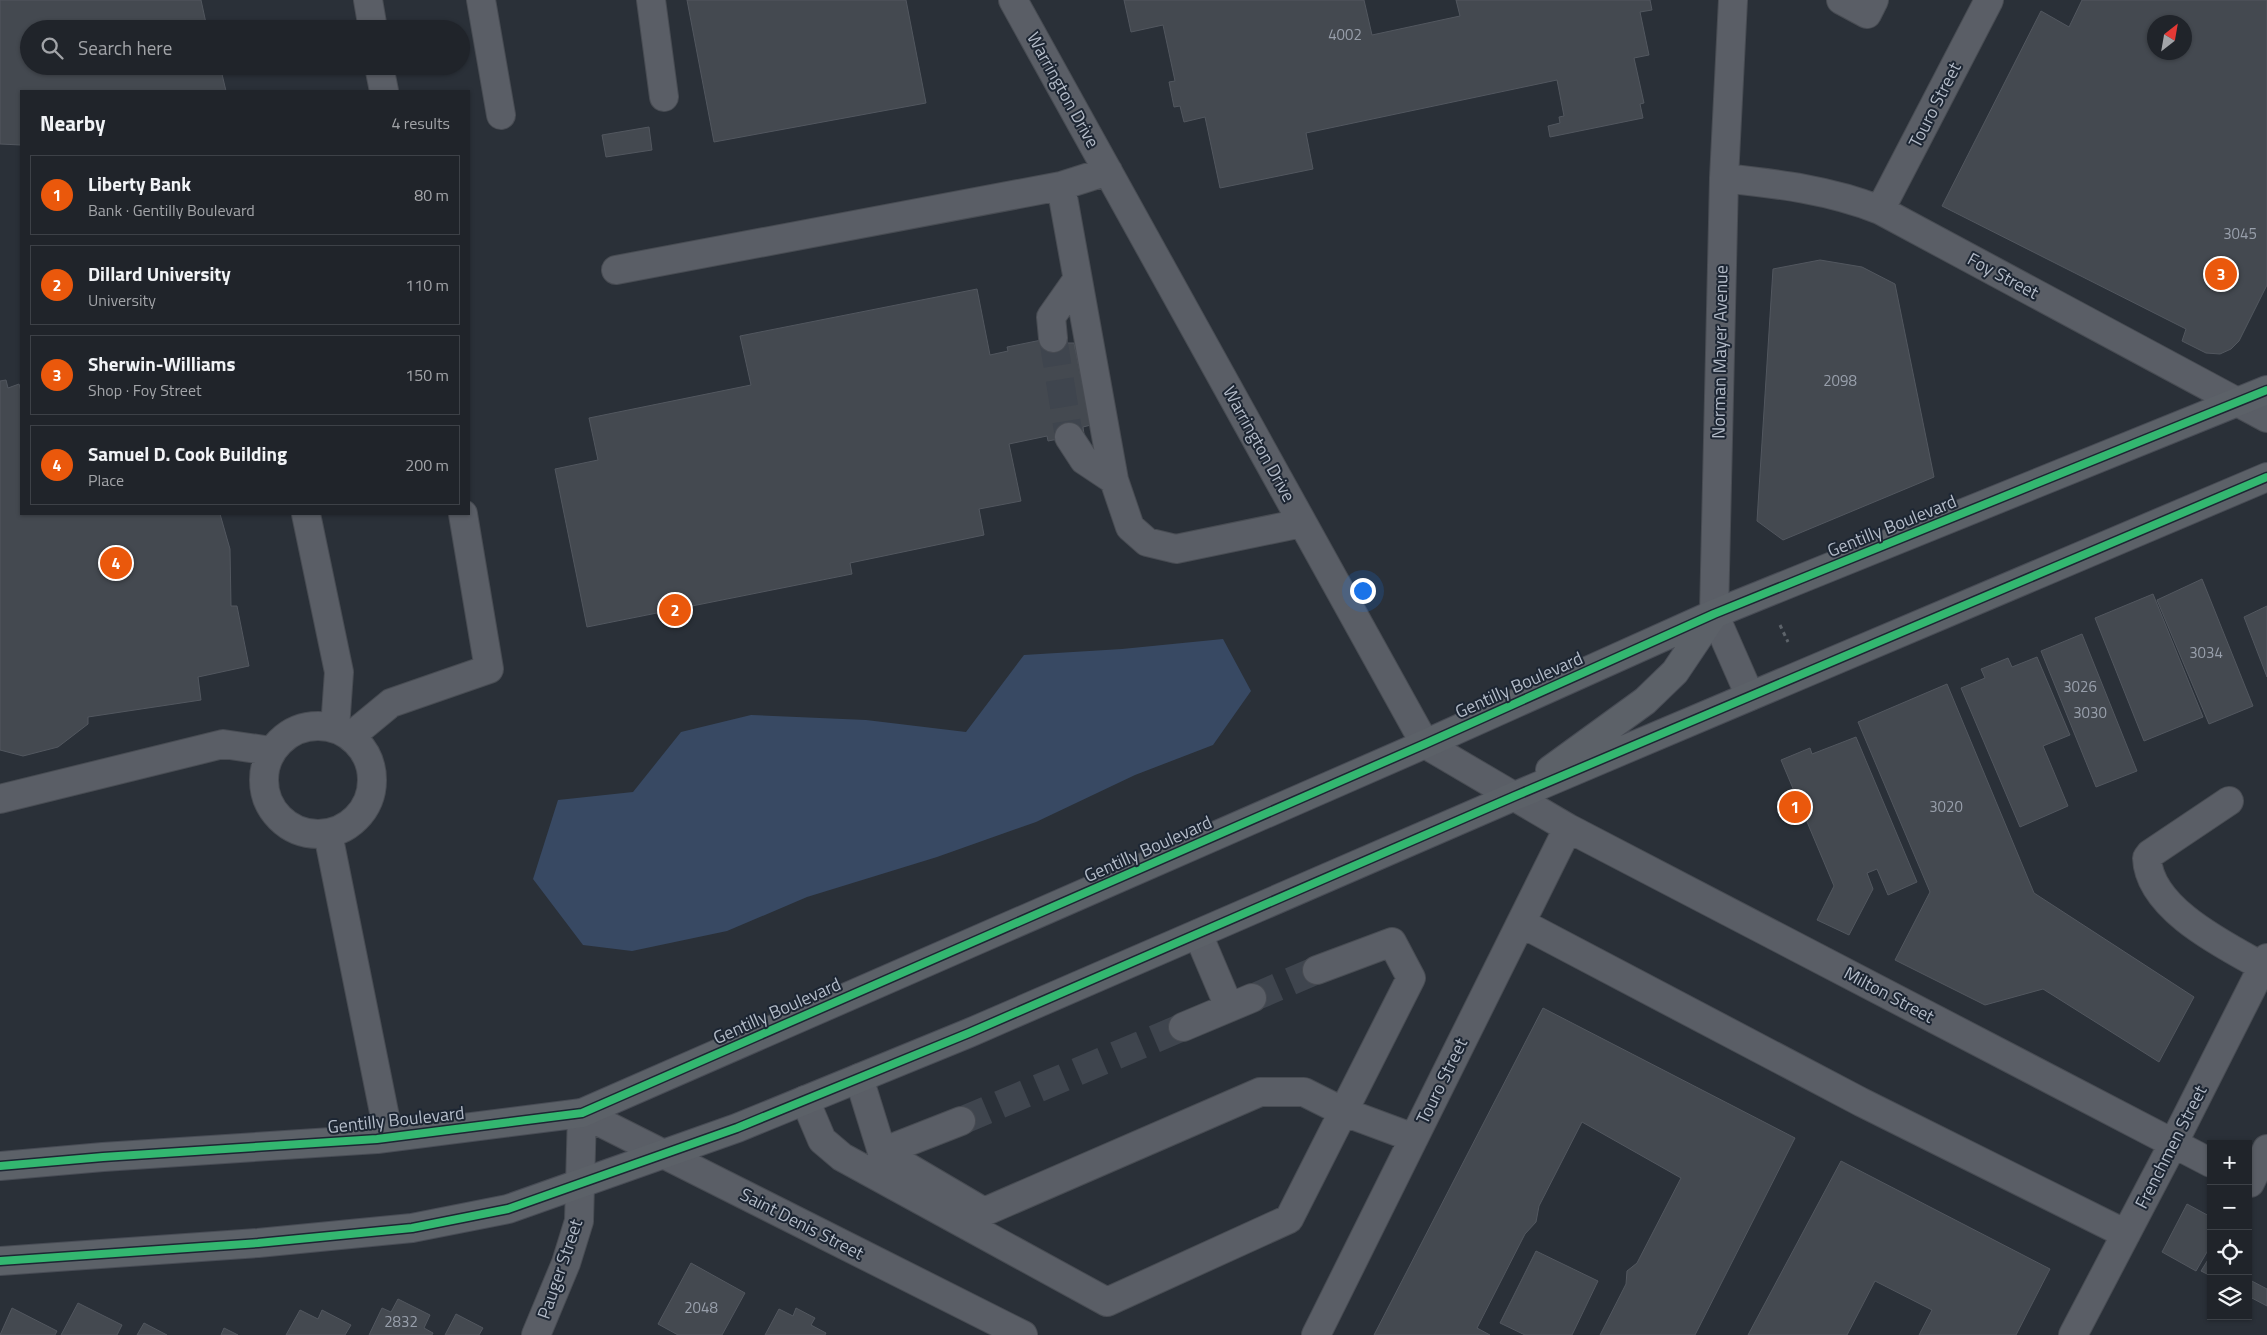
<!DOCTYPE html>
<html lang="en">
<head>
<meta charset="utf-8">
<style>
  body { margin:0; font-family:"Titillium Web",sans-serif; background:#282c32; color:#f1f3f6 }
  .controls { position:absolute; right:15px; bottom:15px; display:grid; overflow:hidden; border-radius:0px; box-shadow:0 1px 4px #0004 }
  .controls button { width:45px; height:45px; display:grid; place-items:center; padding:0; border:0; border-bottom:1px solid #3d4147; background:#20242a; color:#f1f3f6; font:25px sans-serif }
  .compass { position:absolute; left:2147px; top:15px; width:45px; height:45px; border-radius:50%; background:#20242a; box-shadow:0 1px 4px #0004; rotate:31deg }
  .you { position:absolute; left:1362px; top:590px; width:18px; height:18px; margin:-12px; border:4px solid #fff; border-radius:50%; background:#1a73e8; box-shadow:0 0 0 8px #1a73e833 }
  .badge { display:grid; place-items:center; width:32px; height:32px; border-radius:50%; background:#ea580c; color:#fff; font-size:16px; font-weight:700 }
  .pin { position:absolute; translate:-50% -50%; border:2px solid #fff; box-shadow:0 1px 5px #0006 }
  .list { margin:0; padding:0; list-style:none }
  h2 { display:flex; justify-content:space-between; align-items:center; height:65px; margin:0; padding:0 20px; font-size:21px }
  h2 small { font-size:16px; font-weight:400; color:#a2a4a8 }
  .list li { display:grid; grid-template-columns:32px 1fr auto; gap:15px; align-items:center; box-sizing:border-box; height:80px; margin:0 10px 10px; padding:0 10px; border:1px solid #3d4147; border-radius:0px }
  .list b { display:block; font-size:19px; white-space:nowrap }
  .list p { margin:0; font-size:16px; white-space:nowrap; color:#a2a4a8 }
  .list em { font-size:16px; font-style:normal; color:#a2a4a8 }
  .icon { flex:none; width:28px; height:28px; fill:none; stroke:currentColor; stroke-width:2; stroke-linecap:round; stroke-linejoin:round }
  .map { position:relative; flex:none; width:2267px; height:1335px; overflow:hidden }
  .search { position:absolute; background:#20242a; box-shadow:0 1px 4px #0004; left:20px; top:20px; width:450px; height:55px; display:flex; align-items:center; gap:12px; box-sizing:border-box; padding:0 18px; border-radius:28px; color:#a2a4a8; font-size:19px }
  .panel { position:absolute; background:#20242a; box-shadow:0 1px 4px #0004; left:20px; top:90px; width:450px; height:425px; border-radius:0px }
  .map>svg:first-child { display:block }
  .water { fill:#384963 }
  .building { fill:#444950; stroke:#52575f; fill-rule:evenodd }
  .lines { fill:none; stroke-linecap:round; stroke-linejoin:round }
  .minor-tunnel { stroke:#3f454e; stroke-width:28; stroke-dasharray:28 14; stroke-linecap:butt }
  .minor-casing { stroke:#484c53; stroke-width:30 }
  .major-casing { stroke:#484c55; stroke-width:30 }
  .path { stroke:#5d636a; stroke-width:3; stroke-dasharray:4 4; stroke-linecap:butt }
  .minor { stroke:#5a5e66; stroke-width:28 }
  .major { stroke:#5c6168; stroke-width:28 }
  .cycleway-casing { stroke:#1d2633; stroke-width:11 }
  .cycleway { stroke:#33b770; stroke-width:8 }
  .labels { text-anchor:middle; stroke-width:4; stroke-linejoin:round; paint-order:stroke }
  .number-label { font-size:15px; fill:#989fab }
  .street-label { font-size:18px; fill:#b4bcc9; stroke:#1d2633 }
</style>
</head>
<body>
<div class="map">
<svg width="2267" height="1335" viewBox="0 0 2267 1335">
  <rect width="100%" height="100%" fill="#2a3038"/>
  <path class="water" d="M1223,639L1251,691L1213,745L1135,775L1036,822L937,857L807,897L727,931L632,951L583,945L533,879L558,800L633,792L681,732L751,715L866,720L966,732L1024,655L1122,649Z"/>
  <path class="building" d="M0,0H201L206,23L182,29H29V66H190L221,70L226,91H21V145L0,144Z
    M687,0H906L926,103L714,142Z
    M1124,0H1364L1372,35L1460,16L1456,0H1650L1652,10L1640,12L1649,55L1634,58L1644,103L1640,104L1643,118L1550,137L1548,126L1560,123L1559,117L1564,116L1557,80L1306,133L1313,169L1220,188L1205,117L1184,122L1180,106L1174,107L1169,82L1175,81L1163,25L1131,32Z
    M2082,0H2267V285L2239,341L2231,349L2220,354L2206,353L2182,341L2186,329L1942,206L2041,11L2069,27ZM2154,22H2184V52H2154Z
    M649,127L652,150L606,157L602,135Z
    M1820,260L1862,267L1895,284L1934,477L1783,540L1757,521L1773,269Z
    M977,289L990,355L1008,351L1007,347L1066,335L1067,343H1074L1091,425L1083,427L1084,434L1048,441L1047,436L1009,444L1021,501L979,509L984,535L850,563L852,574L587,627L555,469L598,460L589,418L751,385L740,336Z
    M6,380L8,388L19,384L21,391V514H220L230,549L231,606H237L249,666L198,677L201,700L88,717V724L58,747L23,756L0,750V381Z
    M2202,579L2253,706L2209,724L2157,600Z
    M2153,594L2203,717L2144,741L2095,618Z
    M2267,606V677L2244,617Z
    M2082,634L2137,771L2096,787L2041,651Z
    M2037,657L2070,735L2043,746L2068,806L2020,827L1961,688L1985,678L1981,669L2008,658L2012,667Z
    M1947,684L2034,893L2194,997L2159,1062L2043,989L1985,1005L1895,960L1930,892L1858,722Z
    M1856,737L1917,882L1888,895L1877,869L1867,873L1873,889L1849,935L1817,920L1834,886L1781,760L1810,748L1812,754Z
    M1543,1008L1795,1138L1695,1335H1600L1626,1284L1627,1271L1637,1263L1681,1178L1582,1122L1539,1206L1536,1222L1525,1234L1477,1328L1490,1335H1374Z
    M1841,1161L2050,1269L2016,1335H1919L1932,1310L1875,1281L1847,1335H1748Z
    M2187,1204L2211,1217V1245L2196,1271L2162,1252Z
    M1536,1251L1598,1281L1572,1335H1525L1500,1323Z
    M2209,1258L2211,1259V1276L2201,1271Z
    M691,1263L745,1293L722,1335H678L658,1324Z
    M2248,1279L2267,1289V1306L2248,1296Z
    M398,1299L430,1315L424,1328L433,1333L432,1335H369L382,1308L391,1312Z
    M78,1303L122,1325L117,1335H61Z
    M12,1308L57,1331L55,1335H0Z
    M796,1308L815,1318L811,1325L826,1333L825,1335H765L779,1309L793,1316Z
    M300,1310L318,1319L322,1310L351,1325L345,1335H286Z
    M456,1314L483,1328L479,1335H445Z
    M144,1323L167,1335H137Z
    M224,1328L238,1335H221Z"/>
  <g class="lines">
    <path class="minor-tunnel" d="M1053,338L1069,437
      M1252,998L1317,970
      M961,1121L1183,1027"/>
    <defs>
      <path id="minor" d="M368,0L373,29
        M481,0L501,115
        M651,0L664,97
        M1013,0L1425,744L1568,828L2211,1163
        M1733,0L1724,178L1714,614L1750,696
        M1841,0L1867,14L1874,0
        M379,66L384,91
        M1724,178C1778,184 1830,190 1880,210L2267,418
        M1061,186L1114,480L1130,527L1147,542L1176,549L1302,523
        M1880,210L1989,0
        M616,270L1061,186L1108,171
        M1053,338L1051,317L1077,280
        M1069,437L1084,460L1114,480
        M306,514L339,672L335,728
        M264 780a54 54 0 1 1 108 0a54 54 0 1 1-108 0Z
        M351,736L391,703L489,669L463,514
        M0,799L223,744L271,751
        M2229,801L2150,854L2147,858C2149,910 2228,947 2267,969
        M328,834L389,1137
        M1521,923L1861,1102L2126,1234
        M1198,934L1229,1007
        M1183,1027L1252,998
        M859,1078L882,1152L984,1212L1260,1092H1304L1344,1112L1414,1138
        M805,1100L822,1140L842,1157L1107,1302L1289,1219L1411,978L1392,942L1317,970
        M882,1152L961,1121
        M2250,1183L2267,1149
        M536,1335L566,1263L579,1221L582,1113L1023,1335
        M1316,1335L1568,828
        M2073,1335L2173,1144L2267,958"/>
      <path id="major" d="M1550,770L1645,701L1675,672L1714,614
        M0,1166L103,1157L377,1139L582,1113L1425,744L1714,614L2267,390
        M0,1261L258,1243L412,1228L508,1209L737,1128L969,1033L1515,796L2267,477"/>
    </defs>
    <use href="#minor" class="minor-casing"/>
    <use href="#major" class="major-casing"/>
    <path class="path" d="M1780,625L1788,642"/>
    <use href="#minor" class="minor"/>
    <use href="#major" class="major"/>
    <defs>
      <path id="cycleway" d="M0,1166L103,1157L377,1139L582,1113L1425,744L1714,614L2267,390
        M0,1261L258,1243L412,1228L508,1209L737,1128L969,1033L1515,796L2267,477"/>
    </defs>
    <use href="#cycleway" class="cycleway-casing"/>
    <use href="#cycleway" class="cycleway"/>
  </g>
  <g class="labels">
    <g class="number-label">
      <text x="1345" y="40">4002</text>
      <text x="2240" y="239">3045</text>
      <text x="1840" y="386">2098</text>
      <text x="2206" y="658">3034</text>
      <text x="2080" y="692">3026</text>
      <text x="2090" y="718">3030</text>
      <text x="1946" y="812">3020</text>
      <text x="701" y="1313">2048</text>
      <text x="401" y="1327">2832</text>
    </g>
    <g class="street-label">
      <text transform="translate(1063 90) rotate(61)" y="6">Warrington Drive</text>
      <text transform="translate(1935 105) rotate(-63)" y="6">Touro Street</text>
      <text transform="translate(2003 276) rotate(28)" y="6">Foy Street</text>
      <text transform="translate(1720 352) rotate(-89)" y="6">Norman Mayer Avenue</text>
      <text transform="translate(1259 444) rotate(61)" y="6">Warrington Drive</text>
      <text transform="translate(1892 526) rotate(-22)" y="6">Gentilly Boulevard</text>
      <text transform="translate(1519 685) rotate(-24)" y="6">Gentilly Boulevard</text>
      <text transform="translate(1148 849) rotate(-24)" y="6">Gentilly Boulevard</text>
      <text transform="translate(1889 995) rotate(28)" y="6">Milton Street</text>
      <text transform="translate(777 1011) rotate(-24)" y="6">Gentilly Boulevard</text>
      <text transform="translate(1442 1081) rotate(-64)" y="6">Touro Street</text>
      <text transform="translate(396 1120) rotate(-6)" y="6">Gentilly Boulevard</text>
      <text transform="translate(2171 1147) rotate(-63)" y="6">Frenchmen Street</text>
      <text transform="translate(802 1224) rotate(27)" y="6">Saint Denis Street</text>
      <text transform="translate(560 1269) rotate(-71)" y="6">Pauger Street</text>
    </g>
  </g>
</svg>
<div class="controls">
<button>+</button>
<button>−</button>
<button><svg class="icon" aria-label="locate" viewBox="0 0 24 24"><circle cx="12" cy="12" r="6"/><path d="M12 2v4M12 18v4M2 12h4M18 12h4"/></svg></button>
<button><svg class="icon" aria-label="layers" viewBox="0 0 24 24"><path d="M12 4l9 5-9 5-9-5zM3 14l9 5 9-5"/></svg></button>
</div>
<svg class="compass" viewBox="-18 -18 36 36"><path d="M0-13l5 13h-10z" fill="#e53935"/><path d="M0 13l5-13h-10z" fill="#a2a4a8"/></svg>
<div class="you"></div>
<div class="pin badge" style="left:1795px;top:807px">1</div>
<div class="pin badge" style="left:675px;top:610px">2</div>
<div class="pin badge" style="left:2221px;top:274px">3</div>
<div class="pin badge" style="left:116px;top:563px">4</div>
<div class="search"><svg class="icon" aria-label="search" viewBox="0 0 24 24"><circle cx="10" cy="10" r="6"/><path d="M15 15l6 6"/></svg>Search here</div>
<section class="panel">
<h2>Nearby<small>4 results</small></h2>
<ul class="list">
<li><span class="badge">1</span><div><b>Liberty Bank</b><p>Bank · Gentilly Boulevard</p></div><em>80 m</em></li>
<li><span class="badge">2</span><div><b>Dillard University</b><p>University</p></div><em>110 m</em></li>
<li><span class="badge">3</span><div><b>Sherwin-Williams</b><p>Shop · Foy Street</p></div><em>150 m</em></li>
<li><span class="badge">4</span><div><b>Samuel D. Cook Building</b><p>Place</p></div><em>200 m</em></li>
</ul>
</section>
</div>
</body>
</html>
